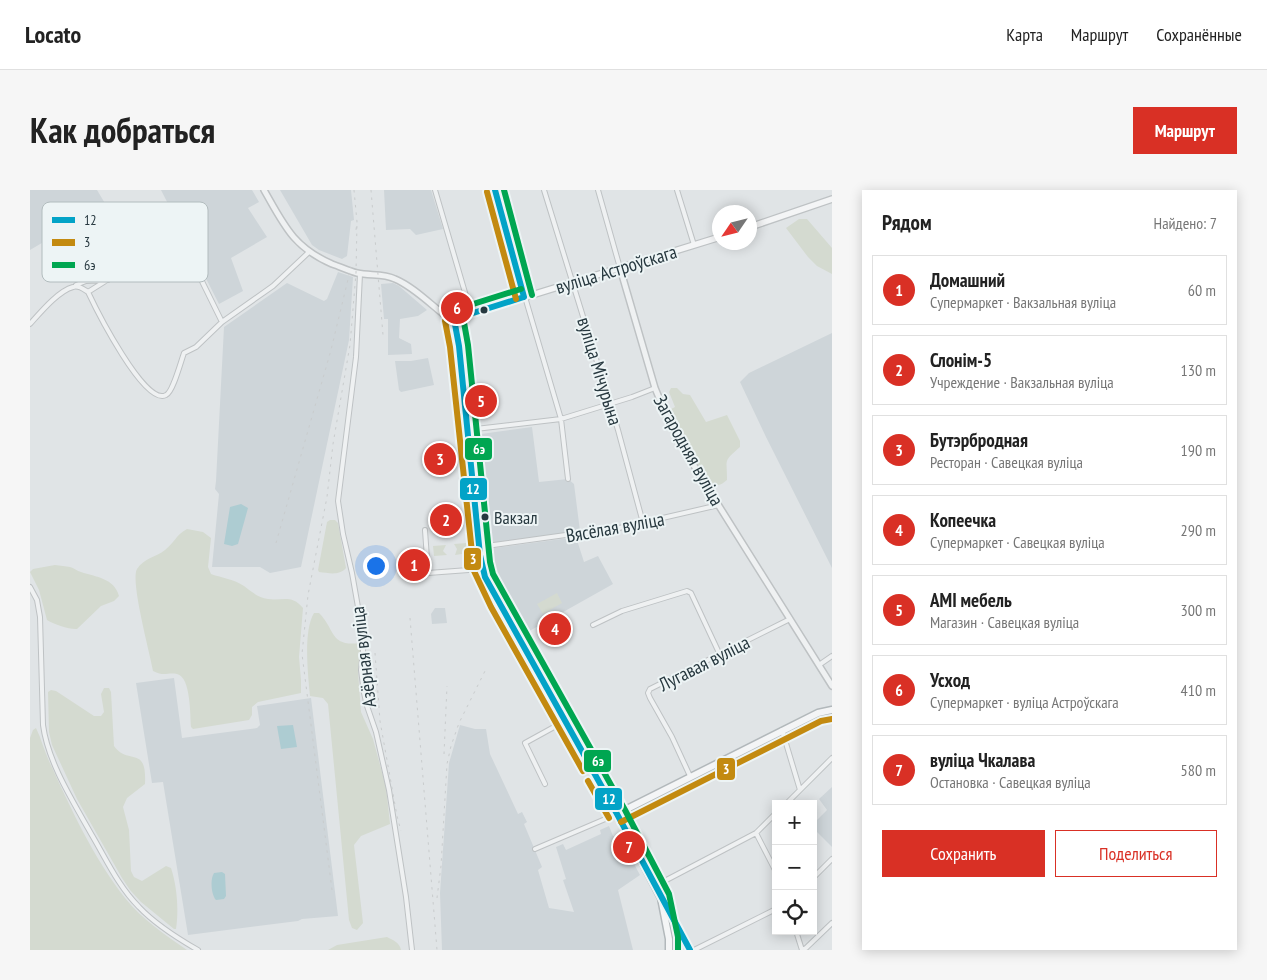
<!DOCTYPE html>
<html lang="ru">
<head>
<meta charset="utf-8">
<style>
  body { margin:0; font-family:"PT Sans Narrow",sans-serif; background:#f6f6f6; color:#222 }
  .controls { position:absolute; right:15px; bottom:15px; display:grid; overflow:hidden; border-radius:0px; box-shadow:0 2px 12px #0003 }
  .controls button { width:45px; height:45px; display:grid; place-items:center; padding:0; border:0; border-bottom:1px solid #e0e0e0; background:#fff; color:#222; font:25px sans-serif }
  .compass { position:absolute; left:682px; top:15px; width:45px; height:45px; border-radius:50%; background:#fff; box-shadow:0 2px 12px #0003; rotate:235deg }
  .you { position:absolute; left:345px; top:375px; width:18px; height:18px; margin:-12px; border:4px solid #fff; border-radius:50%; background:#1a73e8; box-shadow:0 0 0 8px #1a73e833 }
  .badge { display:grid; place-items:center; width:32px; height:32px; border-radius:50%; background:#d93025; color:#fff; font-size:16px; font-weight:700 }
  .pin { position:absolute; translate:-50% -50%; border:2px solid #fff; box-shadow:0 1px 5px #0006 }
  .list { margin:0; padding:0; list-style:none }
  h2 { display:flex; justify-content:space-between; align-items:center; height:65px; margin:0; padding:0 20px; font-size:21px }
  h2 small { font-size:16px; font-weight:400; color:#767676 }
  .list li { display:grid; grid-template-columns:32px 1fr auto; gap:15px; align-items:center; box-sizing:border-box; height:70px; margin:0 10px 10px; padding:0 10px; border:1px solid #e0e0e0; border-radius:0px }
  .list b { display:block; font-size:19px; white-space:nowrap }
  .list p { margin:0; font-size:16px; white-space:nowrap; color:#767676 }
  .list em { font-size:16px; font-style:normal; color:#767676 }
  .actions { display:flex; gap:10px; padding:15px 20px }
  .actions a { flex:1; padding:11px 0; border:1px solid #d93025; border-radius:0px; text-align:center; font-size:18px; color:#d93025 }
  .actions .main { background:#d93025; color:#fff }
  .icon { flex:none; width:28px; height:28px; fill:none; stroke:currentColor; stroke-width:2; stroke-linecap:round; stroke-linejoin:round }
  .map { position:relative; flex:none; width:802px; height:760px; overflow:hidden; border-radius:0px }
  header { display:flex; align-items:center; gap:30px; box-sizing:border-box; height:70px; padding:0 25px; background:#fff; border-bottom:1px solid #e0e0e0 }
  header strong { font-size:24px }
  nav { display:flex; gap:28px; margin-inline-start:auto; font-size:18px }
  .intro { display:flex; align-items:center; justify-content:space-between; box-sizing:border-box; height:120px; padding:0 30px }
  h1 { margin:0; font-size:35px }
  .button { padding:12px 22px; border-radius:0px; background:#d93025; color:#fff; font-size:18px; font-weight:700 }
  main { display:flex; gap:30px; padding:0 30px }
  aside { flex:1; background:#fff; border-radius:0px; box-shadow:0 2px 12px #0003 }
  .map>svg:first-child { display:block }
  .built { fill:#ced5d9 }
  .green { fill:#d4dad0 }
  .water { fill:#adccd2 }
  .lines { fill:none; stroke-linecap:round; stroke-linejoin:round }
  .minor-casing { stroke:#bec2c4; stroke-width:6 }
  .tertiary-casing { stroke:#bec2c4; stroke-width:8 }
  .secondary-casing { stroke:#bec2c4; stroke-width:8 }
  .trunk-casing { stroke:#b2b8bb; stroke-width:9 }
  .minor { stroke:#eff1f2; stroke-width:4 }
  .tertiary { stroke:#eff1f2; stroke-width:5 }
  .secondary { stroke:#f4f5f6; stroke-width:5.5 }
  .trunk { stroke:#f4f5f6; stroke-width:6 }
  .rail { stroke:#c9cccd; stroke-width:1; stroke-dasharray:2.5 5; stroke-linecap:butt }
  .bus-1-casing { stroke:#edf4f5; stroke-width:10 }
  .bus-2-casing { stroke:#edf4f5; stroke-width:10 }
  .bus-3-casing { stroke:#edf4f5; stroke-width:10 }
  .bus-1 { stroke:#02a3c7; stroke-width:6 }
  .bus-2 { stroke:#c38a10; stroke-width:6 }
  .bus-3 { stroke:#00a651; stroke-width:6 }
  .bus-dot { fill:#27383f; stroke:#edf4f5; stroke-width:2 }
  .labels { text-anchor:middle; stroke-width:4; stroke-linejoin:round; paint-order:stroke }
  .bus-label { font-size:18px; fill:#27383f; stroke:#edf4f5; text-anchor:start }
  .street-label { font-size:19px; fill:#27383f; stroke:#edf4f5 }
  .key { fill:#edf4f5; stroke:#b2bcbe; stroke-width:1 }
  .key-label { font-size:14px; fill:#27383f }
  .line-badge { stroke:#edf4f5; stroke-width:2 }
  .badge-label { font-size:14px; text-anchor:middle; font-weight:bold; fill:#fff }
</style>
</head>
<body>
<header>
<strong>Locato</strong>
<nav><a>Карта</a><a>Маршрут</a><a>Сохранённые</a></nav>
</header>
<div class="intro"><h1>Как добраться</h1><a class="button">Маршрут</a></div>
<main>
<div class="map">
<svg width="802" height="760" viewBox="0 0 802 760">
  <rect width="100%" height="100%" fill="#e0e4e6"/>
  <path class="built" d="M0,0H67L76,15L0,60Z
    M131,0H222L229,12L218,18L237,47L201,68L213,101L189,114Z
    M250,0H321L324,30L321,31L317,66L312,69L289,60L282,55Z
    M354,0H401L413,39L386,45L380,39L356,40Z
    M308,82L323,87L319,150L271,377L240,383L230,377H182L189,304L185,299L186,291L194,137L257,93L294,111L297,109Z
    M363,93L369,96L397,120L388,126L370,129L369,148L381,154L382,164L358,165V129H354L351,94Z
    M802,143V378L736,247L710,192L719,183Z
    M398,168L404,195L371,202L369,200L365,171H381Z
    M502,237L509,292L538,289L544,294L550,341L455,355L444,245Z
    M546,347L554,372L568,366L583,394L494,444L459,379L457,359Z
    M405,418H415L417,433L402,434L401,424Z
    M144,488L152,548L227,538L230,535L227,516L281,508L308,726L272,729L268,731L158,745L133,592L122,593L106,493Z
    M430,535L445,539H456L460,564L488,624L492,622L497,632L494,634L512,677L508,680L519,718L544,722L533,690L536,689L526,657L533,654L536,660L571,644L570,640L579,636L583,646H589L610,685L588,700L603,760H412L410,703L419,573Z
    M802,597V657L783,638V634L797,620L789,609Z"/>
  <path class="green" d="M769,29H777L802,58V84L787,76L778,67L756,38Z
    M641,198H647L653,204L660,205L676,232L697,225L710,251V257C693,272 697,268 697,290C691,295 688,296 680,295L652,248L639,220L645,217L639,202Z
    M300,330H305L308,333L316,378C309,386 299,383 289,382L288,380L297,332Z
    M438,338H443L444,359L440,360Z
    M157,339L173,342L181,348L178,377L181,384C192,388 204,389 214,396C221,401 228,408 238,409C252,411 262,404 273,418L269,467L271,490V503L228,512L222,517V525L219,530L163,539L161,537C160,525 161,487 147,484C137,482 135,487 123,481C120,463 100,391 107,379C114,368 126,367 135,360C145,352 145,346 157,339Z
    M437,353L439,363L425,365L427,359L424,354Z
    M416,355L413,361L417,365L404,366L403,356Z
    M25,375C30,376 36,376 40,377C44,378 47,381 51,382C66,387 84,388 89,406L84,411L71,416L47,439C41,440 23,434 17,430L9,400L0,382L3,379Z
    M527,403L532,413L513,424L507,414Z
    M284,423H289C306,440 299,457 331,453L328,482L331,522L343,549L356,597L360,634L331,646L324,655L333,733L327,740L322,738L319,730L298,514L293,508L280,506C278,485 273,441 284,423Z
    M74,498H79L81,502L84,556C98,576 117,554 115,594L97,608L93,617L99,640L101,681L104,687L112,691L136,676L141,678C147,696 149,720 146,739H144L111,712L100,700L92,688L47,609L22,555L19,542L18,502L21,500L26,501L64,526H71L74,522L71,504Z
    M6,538C11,548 14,560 19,571C40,617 63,667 95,708C112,729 135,745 157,760H0V548L3,540Z
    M357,747C363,750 370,753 371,760H298L307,755Z"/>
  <path class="water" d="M211,314L218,318L208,354L202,356L194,354L200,317Z
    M263,535L267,557L251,559L247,536Z
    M192,682L195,684L196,706L194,709L186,710C181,704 180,689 184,683Z"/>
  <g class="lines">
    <defs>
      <path id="minor" d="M405,0L441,123
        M514,0L588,240L613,333
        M568,0L590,78
        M647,0L664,55
        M330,84L326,167L308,311L313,344L322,383L334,451L331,480L334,503L337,516L346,542L359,600L376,707L382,760
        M46,95L56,91L78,90
        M495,107L531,229L538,289
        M192,132L160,67C152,55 141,51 128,58L58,102C66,119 115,217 136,205C143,202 151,171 154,163L166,157L192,132L243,96L279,62
        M0,134C10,123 28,101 43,97C49,95 53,99 58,102
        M437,240L531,229L602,207L625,198
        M395,340L398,383L452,379
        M449,357L550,343L563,344L689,315
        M0,397L7,410L10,427L13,535C18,573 44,613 63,647C77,671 89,697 109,717C126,735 147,748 168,760
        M563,435L592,421L657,401L661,403L690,465
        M789,475L802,466
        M752,540L770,600
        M660,586L642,547L620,508L618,503L620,499L760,429
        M515,594L495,553L535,531
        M756,614L802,568
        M726,643L746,682
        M505,659L587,624
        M783,688L802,669
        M625,696L726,643L746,623
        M766,741L772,760
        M664,760L746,719
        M772,760L776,758L802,733"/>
      <path id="tertiary" d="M234,0C254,35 263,57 302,74C311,77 319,81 327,83C340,86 353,83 365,89C384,97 401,115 417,127L424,129
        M590,78L625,198L637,227L667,281L802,496"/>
      <path id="secondary" d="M465,0L494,107
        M720,37L802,9
        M587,624L469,413L455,387L451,374L429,156L424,129L690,47
        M632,709L660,760"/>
      <path id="trunk" d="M639,760V749L631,708L587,624L788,523L802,520"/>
    </defs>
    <use href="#minor" class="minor-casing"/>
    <use href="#tertiary" class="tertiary-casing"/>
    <use href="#secondary" class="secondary-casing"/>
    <use href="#trunk" class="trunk-casing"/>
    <use href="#minor" class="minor"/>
    <use href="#tertiary" class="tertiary"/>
    <use href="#secondary" class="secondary"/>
    <use href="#trunk" class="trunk"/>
    <path class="rail" d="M324,0L327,32L326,40
      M341,0L353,145
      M246,353L301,160L321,77
      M380,428L407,760
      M345,463L350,531L367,626L371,641
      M414,564L417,496
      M302,700L272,464L278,405L297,307L303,254L320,155L326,83L327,32
      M407,708L411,676L417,574L421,556L429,533L457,477"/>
    <defs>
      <path id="bus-1" d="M465,0L494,107
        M424,129L429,156L450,365L455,387L587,624L660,760
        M424,129L494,107"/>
      <path id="bus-2" d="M457,2L486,109
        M415,131L420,157L444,381L461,417L553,581
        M558,591L579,628
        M591,632L791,531L802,529"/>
      <path id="bus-3" d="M474,0L502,105
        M421,121L491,99
        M433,127L438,155L460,372L463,384L595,620L639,704L648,747V760"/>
    </defs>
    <use href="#bus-1" class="bus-1-casing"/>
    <use href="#bus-2" class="bus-2-casing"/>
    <use href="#bus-3" class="bus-3-casing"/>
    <use href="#bus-1" class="bus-1"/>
    <use href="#bus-2" class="bus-2"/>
    <use href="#bus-3" class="bus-3"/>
  </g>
  <g class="bus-dot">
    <circle cx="454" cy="120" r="4.5"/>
    <circle cx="455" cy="327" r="4.5"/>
  </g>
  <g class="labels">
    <g class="bus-label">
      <text x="464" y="334">Вакзал</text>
    </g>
    <g class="street-label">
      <text transform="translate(586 79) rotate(-17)" y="7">вуліца Астроўскага</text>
      <text transform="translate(570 181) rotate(73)" y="7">вуліца Мічурына</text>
      <text transform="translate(659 260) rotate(61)" y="7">Загародняя вуліца</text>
      <text transform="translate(585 337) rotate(-10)" y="7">Вясёлая вуліца</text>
      <text transform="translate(333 467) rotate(-97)" y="7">Азёрная вуліца</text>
      <text transform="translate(674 473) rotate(-27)" y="7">Лугавая вуліца</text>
    </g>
  </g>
  <rect x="12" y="12" width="166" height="80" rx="8" class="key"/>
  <rect x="22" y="27" width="23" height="6" fill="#02a3c7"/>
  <rect x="22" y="49" width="23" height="7" fill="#c38a10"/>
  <rect x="22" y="72" width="23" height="6" fill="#00a651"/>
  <g class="key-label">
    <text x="54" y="35">12</text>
    <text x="54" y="57">3</text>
    <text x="54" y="80">6э</text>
  </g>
  <g class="line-badge">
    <rect x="434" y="247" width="29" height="24" rx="5" fill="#00a651"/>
    <rect x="429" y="287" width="29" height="24" rx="5" fill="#02a3c7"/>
    <rect x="433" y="357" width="19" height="24" rx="5" fill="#c38a10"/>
    <rect x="553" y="559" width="29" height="24" rx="5" fill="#00a651"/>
    <rect x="686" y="567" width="20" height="24" rx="5" fill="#c38a10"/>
    <rect x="564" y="597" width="29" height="24" rx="5" fill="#02a3c7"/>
  </g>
  <g class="badge-label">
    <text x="449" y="264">6э</text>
    <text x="443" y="304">12</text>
    <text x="443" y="374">3</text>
    <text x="568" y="576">6э</text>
    <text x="696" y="584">3</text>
    <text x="579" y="614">12</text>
  </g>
</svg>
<div class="controls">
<button>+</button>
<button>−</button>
<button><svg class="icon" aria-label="locate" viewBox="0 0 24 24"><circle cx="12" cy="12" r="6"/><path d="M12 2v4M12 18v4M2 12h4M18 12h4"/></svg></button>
</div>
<svg class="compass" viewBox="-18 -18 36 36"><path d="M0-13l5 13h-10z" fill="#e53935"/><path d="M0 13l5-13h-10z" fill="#767676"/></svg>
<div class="you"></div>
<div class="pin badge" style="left:384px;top:375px">1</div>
<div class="pin badge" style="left:416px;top:330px">2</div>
<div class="pin badge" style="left:410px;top:269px">3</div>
<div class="pin badge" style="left:525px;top:439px">4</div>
<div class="pin badge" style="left:451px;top:211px">5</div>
<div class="pin badge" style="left:427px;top:118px">6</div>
<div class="pin badge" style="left:599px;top:657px">7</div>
</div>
<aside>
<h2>Рядом<small>Найдено: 7</small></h2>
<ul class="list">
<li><span class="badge">1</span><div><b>Домашний</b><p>Супермаркет · Вакзальная вуліца</p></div><em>60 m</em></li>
<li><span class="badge">2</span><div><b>Слонім-5</b><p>Учреждение · Вакзальная вуліца</p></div><em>130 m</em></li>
<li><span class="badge">3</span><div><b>Бутэрбродная</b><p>Ресторан · Савецкая вуліца</p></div><em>190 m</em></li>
<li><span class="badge">4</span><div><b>Копеечка</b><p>Супермаркет · Савецкая вуліца</p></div><em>290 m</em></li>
<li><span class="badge">5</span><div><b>AMI мебель</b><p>Магазин · Савецкая вуліца</p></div><em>300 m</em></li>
<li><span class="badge">6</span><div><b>Усход</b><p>Супермаркет · вуліца Астроўскага</p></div><em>410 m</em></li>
<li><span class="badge">7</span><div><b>вуліца Чкалава</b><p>Остановка · Савецкая вуліца</p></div><em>580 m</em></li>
</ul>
<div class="actions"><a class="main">Сохранить</a><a>Поделиться</a></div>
</aside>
</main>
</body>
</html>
